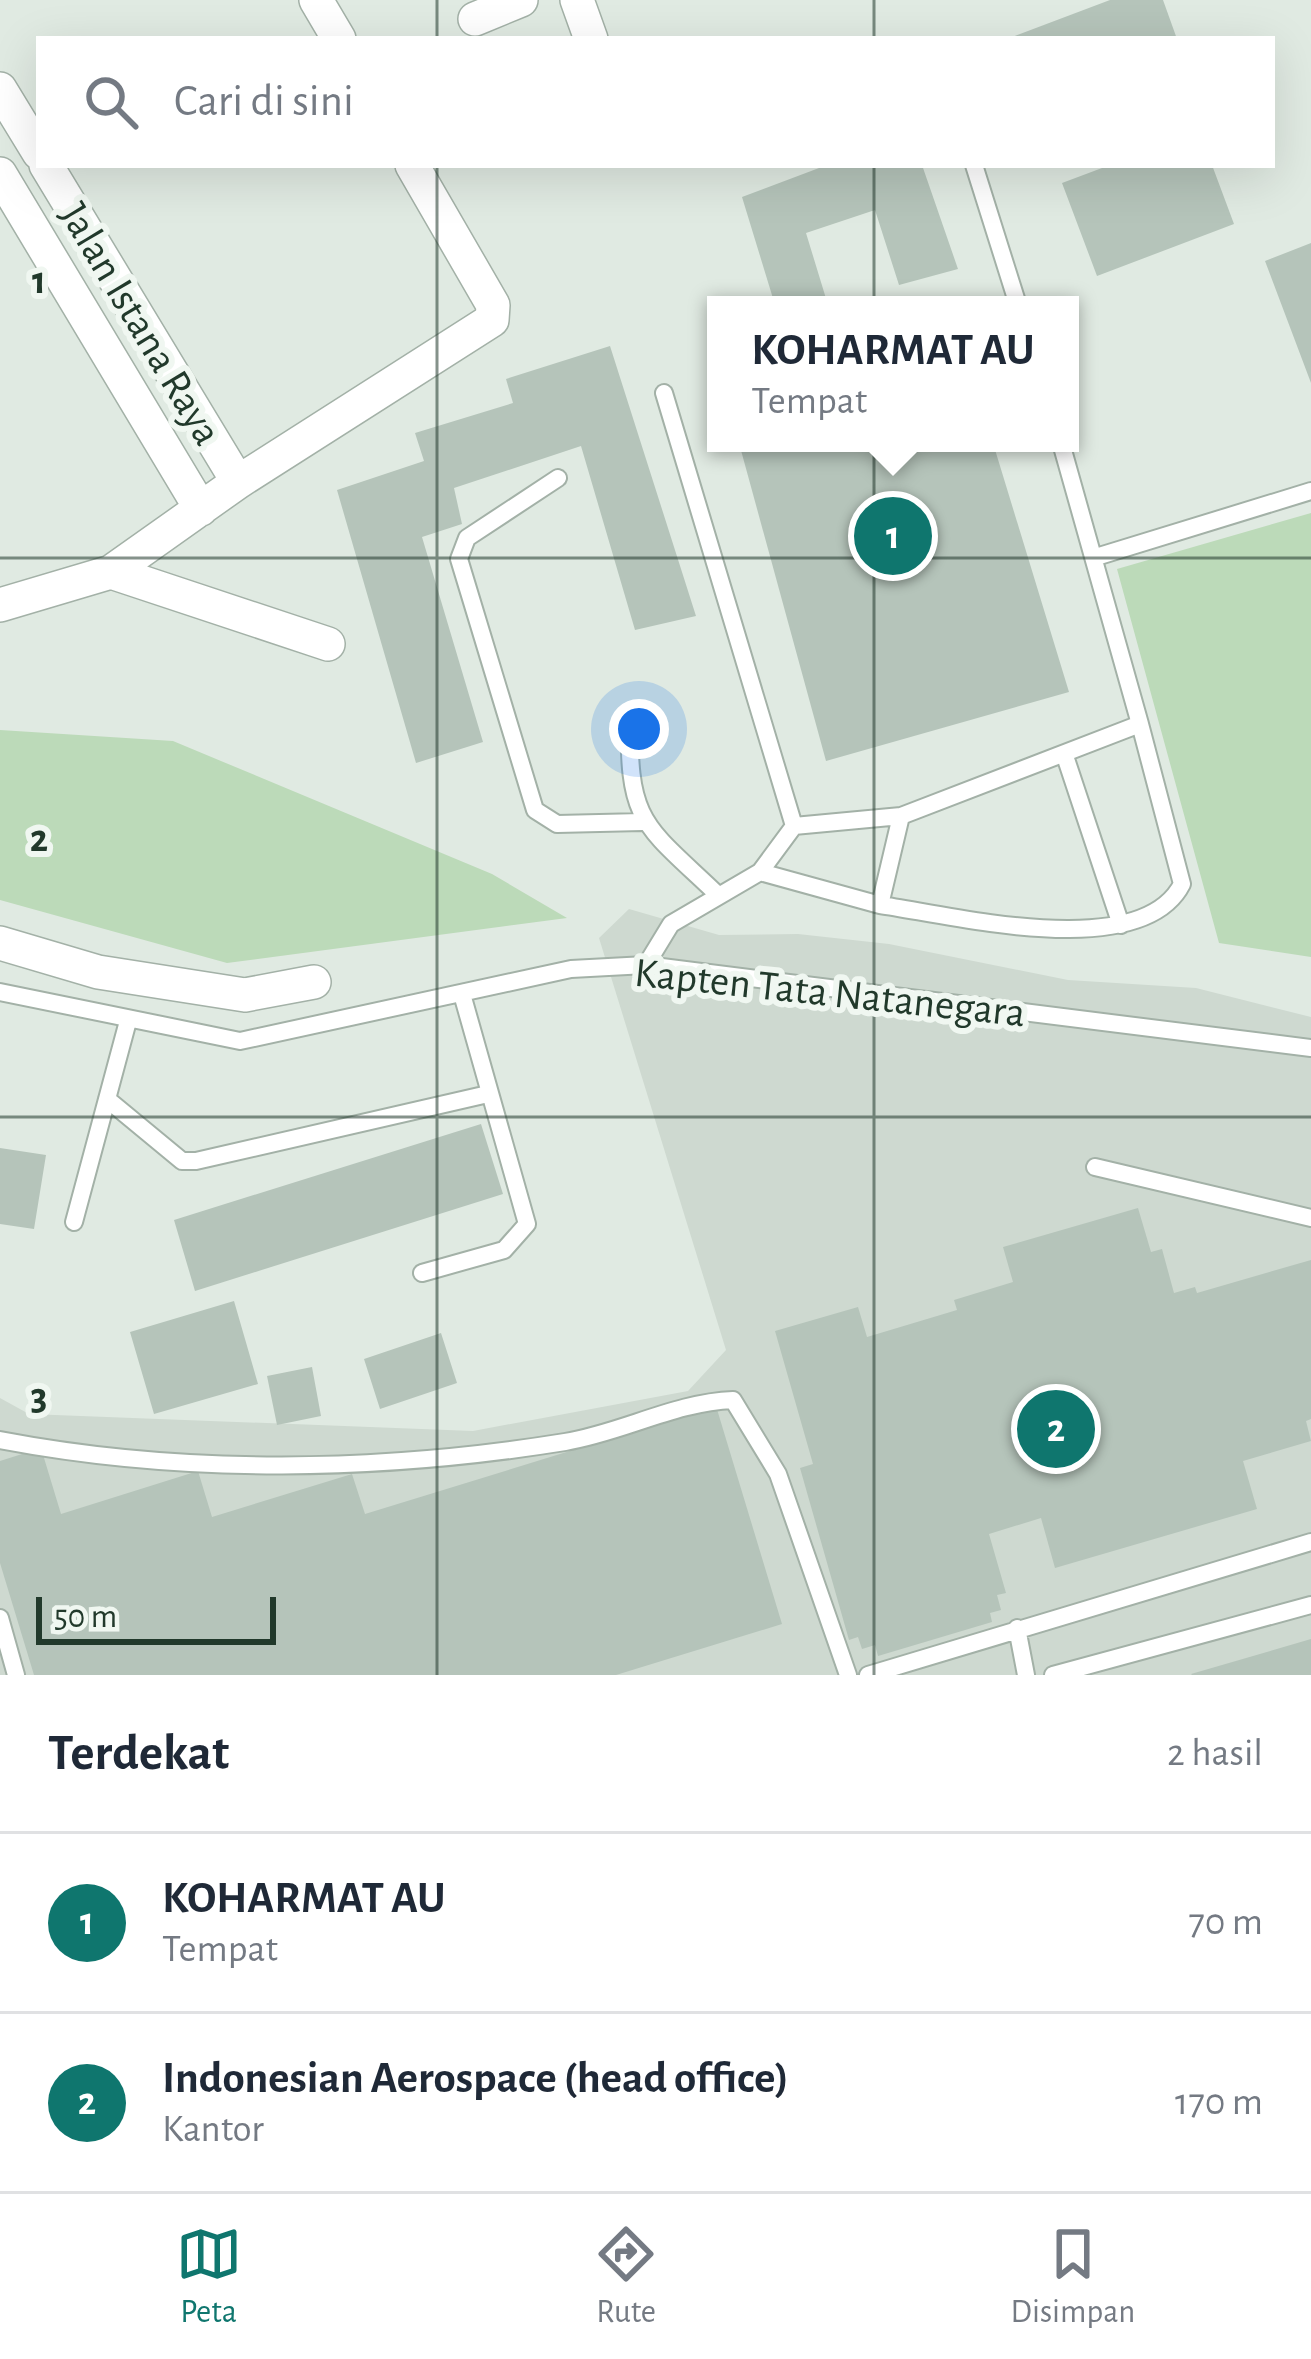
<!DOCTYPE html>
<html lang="id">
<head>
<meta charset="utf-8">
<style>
  body { margin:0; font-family:"Alegreya Sans",sans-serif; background:#f6f6f7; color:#1f2937 }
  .scale { position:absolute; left:36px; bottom:30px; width:240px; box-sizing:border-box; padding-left:12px; border:6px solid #21392b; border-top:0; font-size:33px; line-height:42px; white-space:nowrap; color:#21392b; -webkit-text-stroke:9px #f0f7f1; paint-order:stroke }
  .you { position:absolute; left:639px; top:729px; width:42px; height:42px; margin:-30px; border:9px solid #fff; border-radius:50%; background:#1a73e8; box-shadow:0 0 0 18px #1a73e833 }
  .badge { display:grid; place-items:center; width:78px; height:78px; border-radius:50%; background:#0f766e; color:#fff; font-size:39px; font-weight:700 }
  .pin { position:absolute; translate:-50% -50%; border:6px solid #fff; box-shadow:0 3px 12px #0006 }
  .popup { position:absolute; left:707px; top:296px; width:372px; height:156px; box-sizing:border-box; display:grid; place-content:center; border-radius:0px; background:#fff; filter:drop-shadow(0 3px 9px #0005); font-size:39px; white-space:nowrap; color:#747a83 }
  .popup b { font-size:45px; color:#1f2937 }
  .popup::after { content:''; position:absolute; left:50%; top:100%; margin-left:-24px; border:24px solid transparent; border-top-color:#fff }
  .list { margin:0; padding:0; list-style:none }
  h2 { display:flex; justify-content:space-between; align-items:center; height:156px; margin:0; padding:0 48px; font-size:51px }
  h2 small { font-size:39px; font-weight:400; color:#747a83 }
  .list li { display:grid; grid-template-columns:78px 1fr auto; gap:36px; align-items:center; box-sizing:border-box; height:180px; padding:0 48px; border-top:3px solid #e0e1e3 }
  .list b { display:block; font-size:45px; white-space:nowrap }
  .list p { margin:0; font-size:39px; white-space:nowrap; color:#747a83 }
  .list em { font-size:39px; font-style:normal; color:#747a83 }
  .icon { flex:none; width:66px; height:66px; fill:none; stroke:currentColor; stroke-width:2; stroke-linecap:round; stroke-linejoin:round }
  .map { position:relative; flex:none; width:1311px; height:1675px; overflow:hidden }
  .search { position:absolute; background:#fff; box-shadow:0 12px 48px #0002; left:36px; right:36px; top:36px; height:132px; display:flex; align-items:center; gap:30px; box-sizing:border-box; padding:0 42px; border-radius:0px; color:#747a83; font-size:45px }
  .sheet { height:516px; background:#fff }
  nav { display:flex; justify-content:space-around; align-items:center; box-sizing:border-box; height:168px; border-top:3px solid #e0e1e3; background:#fff; font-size:33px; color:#747a83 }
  nav a { display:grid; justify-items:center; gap:6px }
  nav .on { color:#0f766e }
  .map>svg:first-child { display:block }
  .built { fill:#ced9d0 }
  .green { fill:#bcdab9 }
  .building { fill:#b5c4ba }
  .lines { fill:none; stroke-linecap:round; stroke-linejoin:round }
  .lane-casing { stroke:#a3b1a7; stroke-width:20 }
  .street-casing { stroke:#a3b1a7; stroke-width:36 }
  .lane { stroke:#fff; stroke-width:16 }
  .street { stroke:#fff; stroke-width:33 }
  .grid { fill:none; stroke:#21392b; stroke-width:3; stroke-opacity:0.55 }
  .labels { text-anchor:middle; stroke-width:12; stroke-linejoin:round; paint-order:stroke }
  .street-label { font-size:42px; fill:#21392b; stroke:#f0f7f1 }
  .grid-label { font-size:39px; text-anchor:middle; font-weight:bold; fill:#21392b; stroke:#f0f7f1; stroke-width:12; stroke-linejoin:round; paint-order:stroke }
</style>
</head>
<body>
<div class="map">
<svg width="1311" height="1675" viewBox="0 0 1311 1675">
  <rect width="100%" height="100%" fill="#e0eae2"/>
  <path class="built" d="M629,909L719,935L798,934L889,944L1068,980L1196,988L1311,1017V1675H0V1398L29,1414L473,1431L688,1391L726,1350L599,938Z"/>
  <path class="green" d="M1311,513V957L1219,943L1117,569Z
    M0,730L173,741L492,874L567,918L227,963L0,900Z"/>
  <path class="building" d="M1110,0H1163L1177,39H1007Z
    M827,165H922L958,269L899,285L875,210L806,233L828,305H775L742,197Z
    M1110,165H1212L1234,224L1097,276L1062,183Z
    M1311,243V383L1265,261Z
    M610,346L696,616L635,630L581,446L454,488L462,524L422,537L483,742L416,763L337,490L424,461L415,433L513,403L506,379Z
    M739,443H993L1069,692L826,761Z
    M481,1124L503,1194L195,1291L174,1220Z
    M0,1148L46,1155L34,1229L0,1224Z
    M1138,1208L1151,1252L1162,1249L1174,1293L1195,1287L1197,1293L1311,1260V1419L1306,1421L1311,1441L1243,1461L1257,1509L1055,1568L1041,1518L989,1534L1006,1593L997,1595L1001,1610L990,1613L992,1622L878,1656L875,1645L862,1649L858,1637L849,1640L800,1468L813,1464L775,1331L858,1307L867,1337L957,1310L954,1300L1013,1282L1003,1247Z
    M234,1301L258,1384L154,1414L130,1332Z
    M441,1333L457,1383L380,1409L364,1359Z
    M312,1367L321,1416L277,1425L267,1376Z
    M716,1406L782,1624L616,1675H34L0,1563V1461L41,1448L61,1514L198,1471L212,1517L352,1474L365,1514Z
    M1311,1639V1675H1192L1191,1674Z"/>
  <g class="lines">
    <defs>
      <path id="lane" d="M974,165L1018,305
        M558,478L467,538L459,559L535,810L557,824L642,822
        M1096,557L1311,491
        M630,717C627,824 646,826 718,895
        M1065,756L1121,925
        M794,826L901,816L1140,724L1061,443
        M760,872L880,905L901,816
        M880,905C951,915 1141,964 1182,884L1140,724
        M646,965L671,924L760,872L794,826L664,393
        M0,992L240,1041L571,969L646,965L1311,1048
        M107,1099L182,1161H196L488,1094
        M1095,1167L1311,1218
        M74,1222L128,1021
        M422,1273L504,1250L527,1224L462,994
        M0,1440C184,1475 379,1472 565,1442C621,1433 676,1402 733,1400L778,1474L848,1675
        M0,1618L16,1675
        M1017,1628L1026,1675
        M868,1675L1311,1542
        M1053,1675L1311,1605"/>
      <path id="street" d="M316,0L339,39
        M577,0L591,39
        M475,19L521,0
        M0,89L39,153
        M46,165L238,482
        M0,174L201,509
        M111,572L328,644
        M0,605L111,572L238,482L492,320L493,305L412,165
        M0,943L98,972L245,995L314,982"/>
    </defs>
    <use href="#lane" class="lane-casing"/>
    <use href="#street" class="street-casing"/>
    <use href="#lane" class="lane"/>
    <use href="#street" class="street"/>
  </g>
  <path class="grid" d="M437,0V39M874,0V39M437,165V1675M874,165V1675M0,558H1311M0,1117H1311"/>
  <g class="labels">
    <g class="street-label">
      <text transform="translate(142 323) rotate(59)" y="15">Jalan Istana Raya</text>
      <text transform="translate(830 991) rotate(6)" y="15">Kapten Tata Natanegara</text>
    </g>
  </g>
  <g class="grid-label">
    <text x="39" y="293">1</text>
    <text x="39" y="851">2</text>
    <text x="39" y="1409">3</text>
  </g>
</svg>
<div class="scale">50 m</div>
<div class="you"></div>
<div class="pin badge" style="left:893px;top:536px">1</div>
<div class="popup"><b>KOHARMAT AU</b>Tempat</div>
<div class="pin badge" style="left:1056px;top:1429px">2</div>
<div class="search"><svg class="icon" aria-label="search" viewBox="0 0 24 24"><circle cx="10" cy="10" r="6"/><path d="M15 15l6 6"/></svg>Cari di sini</div>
</div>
<section class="sheet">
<h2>Terdekat<small>2 hasil</small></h2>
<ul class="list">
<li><span class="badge">1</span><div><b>KOHARMAT AU</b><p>Tempat</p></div><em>70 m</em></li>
<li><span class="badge">2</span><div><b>Indonesian Aerospace (head office)</b><p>Kantor</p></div><em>170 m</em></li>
</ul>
</section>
<nav>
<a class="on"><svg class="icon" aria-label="map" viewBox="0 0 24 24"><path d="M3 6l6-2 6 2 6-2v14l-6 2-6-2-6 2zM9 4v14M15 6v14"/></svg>Peta</a>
<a><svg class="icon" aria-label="directions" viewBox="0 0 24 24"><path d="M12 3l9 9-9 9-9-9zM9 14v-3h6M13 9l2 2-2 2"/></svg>Rute</a>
<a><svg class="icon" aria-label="saved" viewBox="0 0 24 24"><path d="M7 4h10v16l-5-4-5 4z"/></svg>Disimpan</a>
</nav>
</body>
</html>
